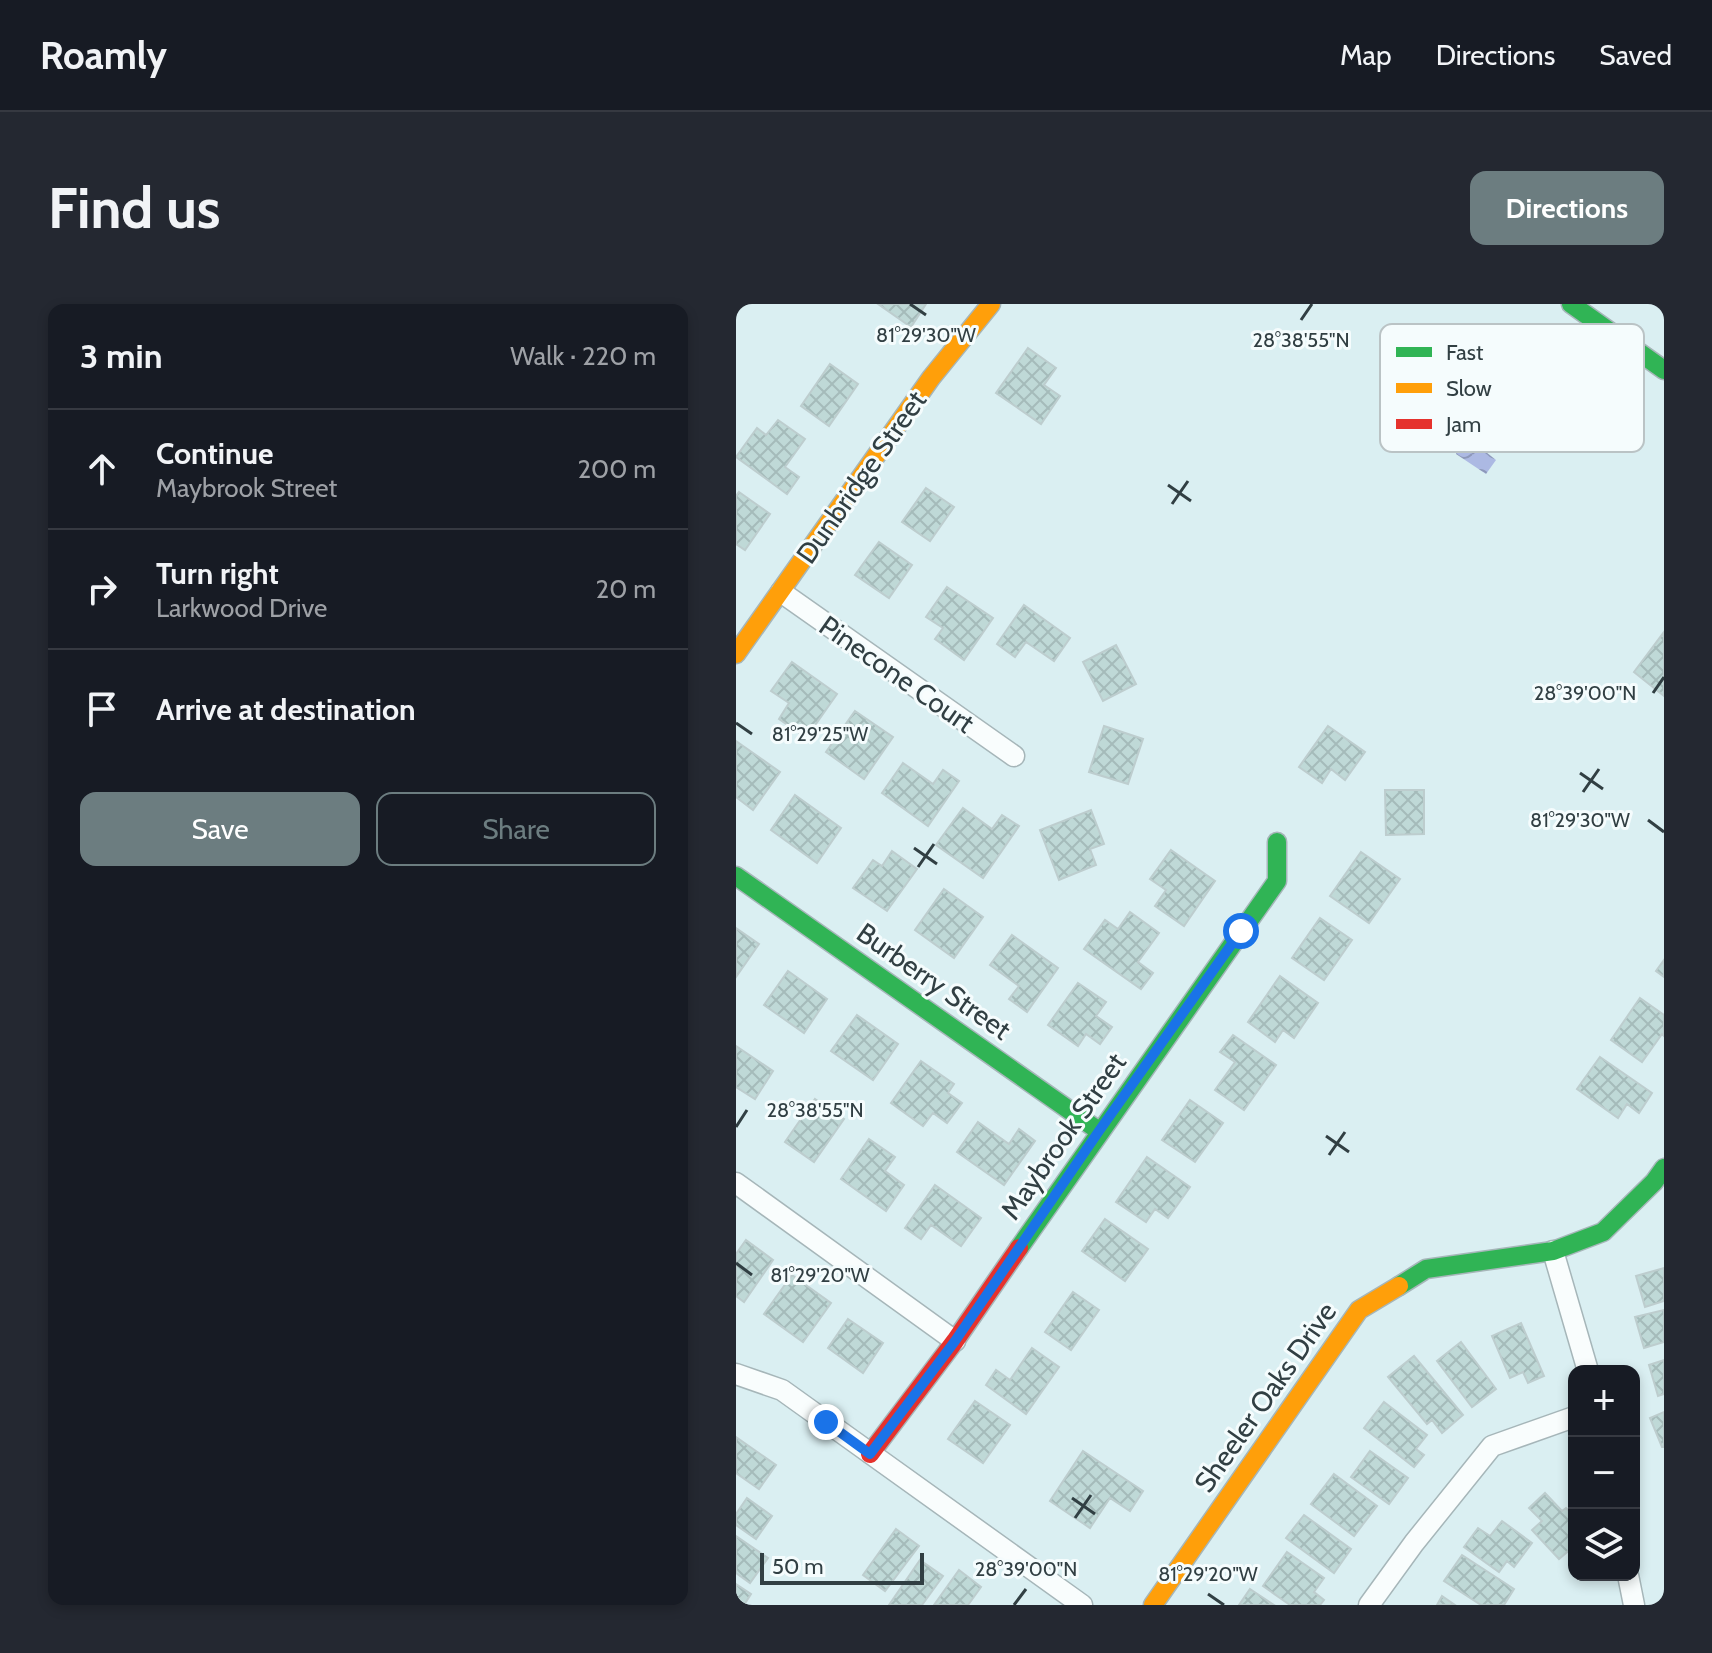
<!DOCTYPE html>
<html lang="en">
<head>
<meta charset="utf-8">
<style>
  body { margin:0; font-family:Cabin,sans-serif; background:#242831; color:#f1f3f6 }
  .controls { position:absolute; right:24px; bottom:24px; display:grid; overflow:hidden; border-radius:16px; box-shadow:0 4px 12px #0003 }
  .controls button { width:72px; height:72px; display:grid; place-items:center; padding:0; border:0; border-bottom:2px solid #363941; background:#171b24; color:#f1f3f6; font:40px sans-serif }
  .scale { position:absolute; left:24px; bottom:20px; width:164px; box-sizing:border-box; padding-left:8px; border:4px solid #313f43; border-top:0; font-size:22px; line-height:28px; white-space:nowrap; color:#313f43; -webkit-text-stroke:6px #f5fcfd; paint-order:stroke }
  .stop { position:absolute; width:24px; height:24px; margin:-18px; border:6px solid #1a73e8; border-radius:50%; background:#fff }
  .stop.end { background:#1a73e8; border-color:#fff; box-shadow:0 2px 8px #0008 }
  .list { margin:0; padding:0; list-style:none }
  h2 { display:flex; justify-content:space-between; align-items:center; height:104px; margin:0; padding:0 32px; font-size:34px }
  h2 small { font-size:26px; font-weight:400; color:#9ea1a6 }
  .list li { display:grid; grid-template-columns:52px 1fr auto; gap:24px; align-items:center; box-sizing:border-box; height:120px; padding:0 32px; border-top:2px solid #363941 }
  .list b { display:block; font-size:30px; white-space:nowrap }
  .list p { margin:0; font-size:26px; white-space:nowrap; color:#9ea1a6 }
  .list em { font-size:26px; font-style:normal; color:#9ea1a6 }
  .actions { display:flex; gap:16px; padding:24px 32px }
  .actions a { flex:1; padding:18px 0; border:2px solid #6c7d80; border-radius:16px; text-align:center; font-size:28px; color:#6c7d80 }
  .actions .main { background:#6c7d80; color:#fff }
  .icon { flex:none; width:44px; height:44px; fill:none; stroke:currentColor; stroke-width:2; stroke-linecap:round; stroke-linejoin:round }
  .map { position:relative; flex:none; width:928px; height:1301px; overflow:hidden; border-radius:16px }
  header { display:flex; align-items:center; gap:48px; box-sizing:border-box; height:112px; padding:0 40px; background:#171b24; border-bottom:2px solid #363941 }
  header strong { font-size:38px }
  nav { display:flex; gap:44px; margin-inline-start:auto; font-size:28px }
  .intro { display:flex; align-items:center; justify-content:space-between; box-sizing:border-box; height:192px; padding:0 48px }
  h1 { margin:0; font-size:56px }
  .button { padding:20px 36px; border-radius:16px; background:#6c7d80; color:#fff; font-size:28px; font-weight:700 }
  main { display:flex; gap:48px; padding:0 48px }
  aside { flex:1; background:#171b24; border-radius:16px; box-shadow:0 4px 12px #0003 }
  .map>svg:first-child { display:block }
  .water { fill:url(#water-waves) }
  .building { fill:url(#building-cross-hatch); stroke:#bdcdce; stroke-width:2 }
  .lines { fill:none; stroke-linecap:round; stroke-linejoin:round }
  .street-casing { stroke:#a6b6b9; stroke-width:23 }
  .fast-casing { stroke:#a6b6b9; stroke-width:21 }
  .slow-casing { stroke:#a6b6b9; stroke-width:21 }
  .jam-casing { stroke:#a6b6b9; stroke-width:21 }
  .street { stroke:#f9fdfd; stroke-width:20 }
  .fast { stroke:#30b455; stroke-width:18 }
  .slow { stroke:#ff9f0a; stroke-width:18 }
  .jam { stroke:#e5322d; stroke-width:18 }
  .route { stroke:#1a73e8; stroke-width:10 }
  .ticks { fill:none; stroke:#313f43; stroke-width:3 }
  .labels { text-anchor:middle; stroke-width:6; stroke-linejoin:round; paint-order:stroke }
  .street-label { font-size:28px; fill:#313f43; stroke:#f5fcfd }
  .key { fill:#f5fcfd; stroke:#bac3c5; stroke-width:2 }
  .key-label { font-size:22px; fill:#313f43 }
  .ticks-label { font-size:20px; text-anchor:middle; fill:#313f43; stroke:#f5fcfd; stroke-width:6; stroke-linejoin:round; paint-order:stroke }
</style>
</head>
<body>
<header>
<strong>Roamly</strong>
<nav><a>Map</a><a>Directions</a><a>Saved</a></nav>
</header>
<div class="intro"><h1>Find us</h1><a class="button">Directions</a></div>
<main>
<aside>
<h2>3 min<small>Walk · 220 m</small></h2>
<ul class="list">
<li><svg class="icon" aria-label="ahead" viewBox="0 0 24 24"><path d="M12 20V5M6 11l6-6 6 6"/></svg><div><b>Continue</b><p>Maybrook Street</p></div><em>200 m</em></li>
<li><svg class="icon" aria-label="right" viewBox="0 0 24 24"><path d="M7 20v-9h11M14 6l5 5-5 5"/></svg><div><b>Turn right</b><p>Larkwood Drive</p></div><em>20 m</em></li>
<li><svg class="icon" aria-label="arrive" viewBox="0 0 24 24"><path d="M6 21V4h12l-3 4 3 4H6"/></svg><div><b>Arrive at destination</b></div></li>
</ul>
<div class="actions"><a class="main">Save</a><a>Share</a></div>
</aside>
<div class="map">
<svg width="928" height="1301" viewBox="0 0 928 1301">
  <defs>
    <pattern id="water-waves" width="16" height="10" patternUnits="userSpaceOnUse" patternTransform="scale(2)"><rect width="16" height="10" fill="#acb9e3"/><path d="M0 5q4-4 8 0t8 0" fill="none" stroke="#8d98ba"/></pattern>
    <pattern id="building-cross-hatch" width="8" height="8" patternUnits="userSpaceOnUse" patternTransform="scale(2)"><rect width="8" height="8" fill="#bfd9d7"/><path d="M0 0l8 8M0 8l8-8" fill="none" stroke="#a5bbba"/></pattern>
  </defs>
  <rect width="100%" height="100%" fill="#daeff2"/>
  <path class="water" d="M731,133L760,156L750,170L720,150L724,140Z"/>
  <path class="building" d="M142,0H190L175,23Z
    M292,44L320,64L308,81L324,92L305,120L260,89Z
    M94,60L122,80L93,122L65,102Z
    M42,116L69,135L49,163L63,173L51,190L0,153L21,124L30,131Z
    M190,184L218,203L194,237L166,218Z
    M3,188L34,210L9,246L0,240V192Z
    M143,238L176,261L153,294L119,271Z
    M211,283L257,314L228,356L199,335L207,324L190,313Z
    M288,301L334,334L318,357L290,338L279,353L261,340Z
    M928,328V392L898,368Z
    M380,341L400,380L367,397L347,358Z
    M56,358L101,390L70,434L43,415L53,399L35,387Z
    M119,407L157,433L128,475L90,448Z
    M368,422L407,435L392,480L353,468Z
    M592,422L629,448L609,476L595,465L586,479L563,463Z
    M0,437L44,468L17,506L0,493Z
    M167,459L197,480L207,466L223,477L192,522L146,489Z
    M649,486H688V530L650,531Z
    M59,491L105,524L81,559L35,526Z
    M227,504L256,525L266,511L283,522L247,574L200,541Z
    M355,506L368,540L354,545L360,561L323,576L304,526Z
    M435,546L479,577L448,622L419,602L430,586L414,575Z
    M156,547L181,565L151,607L117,584L137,556L146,562Z
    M625,548L664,575L633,619L594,592Z
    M208,585L247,613L218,654L179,626Z
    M394,608L423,629L402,658L417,669L405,685L348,645L369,616L382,625Z
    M584,614L616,636L588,676L556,654Z
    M0,624L23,640L0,673Z
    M276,631L322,664L291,708L273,695L283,682L254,661Z
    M928,656V673L920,667Z
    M52,667L91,695L68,729L28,701Z
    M544,672L582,699L558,734L547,726L539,738L512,718Z
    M342,679L370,698L360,712L376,723L364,740L350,730L342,742L312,721Z
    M904,694L928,711V732L926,730L906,758L875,736Z
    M121,711L162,740L137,776L95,747Z
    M497,731L540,761L508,806L479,786L499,758L484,748Z
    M0,742L37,767L19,795L0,783Z
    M864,753L916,789L903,809L891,800L882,814L841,785Z
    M185,757L218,780L212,789L226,799L211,819L197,809L187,822L155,799Z
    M79,795L108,815L78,858L49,838Z
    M454,796L487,819L459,858L426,836Z
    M242,818L273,840L283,825L299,837L268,881L221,848Z
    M133,835L159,853L149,867L168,881L150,907L105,875Z
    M411,853L454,883L432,914L419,905L410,918L380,898Z
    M199,881L245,914L225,942L195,921L185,935L169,924Z
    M369,915L412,945L389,977L346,947Z
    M10,936L37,956L8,998L0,992V950Z
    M928,964V997L909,1003L900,972Z
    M56,971L95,999L67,1038L28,1010Z
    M337,988L363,1006L335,1046L309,1028Z
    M928,1006V1038L908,1044L899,1013Z
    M112,1015L147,1039L127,1069L92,1044Z
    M785,1019L808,1072L792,1079L787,1068L774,1074L756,1032Z
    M725,1038L760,1085L736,1103L701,1057Z
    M296,1044L323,1063L290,1110L250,1081L260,1066L274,1076Z
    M678,1052L727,1111L706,1129L696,1116L691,1120L652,1073Z
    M928,1056V1090L922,1092L913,1061Z
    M239,1097L274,1121L247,1159L212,1135Z
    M648,1098L691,1131L680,1145L688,1151L678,1163L628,1124Z
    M928,1108V1143H926L914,1114Z
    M0,1133L40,1161L23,1185L0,1169Z
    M347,1147L407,1187L394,1207L374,1194L354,1224L314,1197Z
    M634,1147L672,1174L653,1200L615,1173Z
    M598,1170L641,1202L618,1232L575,1200Z
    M809,1189L826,1207L830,1204L838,1212V1242L823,1255L796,1226L806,1217L793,1204Z
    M11,1194L36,1212L20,1235L0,1221V1210Z
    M568,1211L615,1245L598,1269L550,1234Z
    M766,1217L796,1239L778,1263L771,1257L763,1268L728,1243L742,1224L754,1232Z
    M160,1225L183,1242L149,1287L127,1271Z
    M0,1232L32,1254L14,1279L0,1269Z
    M551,1248L588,1274L578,1288L588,1296L584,1301H554L527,1282Z
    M726,1251L778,1285L768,1301H745L708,1277Z
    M184,1256L207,1272L186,1301H153Z
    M223,1266L245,1283L232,1301H198Z
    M0,1280L15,1290L8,1301H0Z
    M514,1285L538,1301H503Z
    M706,1292L719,1301H701Z"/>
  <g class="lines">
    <defs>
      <path id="street" d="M45,288L278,452
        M0,879L219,1037
        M817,947L852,1067
        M0,1070L46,1086L346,1301
        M892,1271L898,1301
        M633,1301L678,1239L756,1142L838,1113"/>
      <path id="fast" d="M835,0L928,66
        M0,572L363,827
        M283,944L541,577V538
        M663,982L690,965L817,947L867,928L918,878L928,864"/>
      <path id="slow" d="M0,350L195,74L255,0
        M417,1301L623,1006L663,982"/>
      <path id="jam" d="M134,1150L219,1037L283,944"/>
    </defs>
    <use href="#street" class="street-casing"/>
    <use href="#fast" class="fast-casing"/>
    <use href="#slow" class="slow-casing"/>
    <use href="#jam" class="jam-casing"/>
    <use href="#street" class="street"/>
    <use href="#fast" class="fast"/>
    <use href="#slow" class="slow"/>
    <use href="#jam" class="jam"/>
  </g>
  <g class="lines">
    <path class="route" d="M90,1118L134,1150L219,1037L363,827L505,627"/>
  </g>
  <path class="ticks" d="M174,0L190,11M565,16L576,0M432,181L455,197M436,200L452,177M917,389L928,373M0,419L16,430M844,469L867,485M847,488L863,465M912,516L928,528M178,544L201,560M182,563L198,540M0,823L11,806M590,832L613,848M593,851L609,828M0,959L16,971M336,1194L359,1210M339,1214L355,1191M472,1290L488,1301M278,1301L290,1285"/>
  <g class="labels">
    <g class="street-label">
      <text transform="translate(125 173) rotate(-55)" y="10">Dunbridge Street</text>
      <text transform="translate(161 370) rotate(35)" y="10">Pinecone Court</text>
      <text transform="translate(198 677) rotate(35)" y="10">Burberry Street</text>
      <text transform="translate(327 832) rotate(-55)" y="10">Maybrook Street</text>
      <text transform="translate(529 1093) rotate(-55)" y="10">Sheeler Oaks Drive</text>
    </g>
  </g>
  <rect x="644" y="20" width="264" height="128" rx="12" class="key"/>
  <rect x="660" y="43" width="36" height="10" fill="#30b455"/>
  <rect x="660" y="79" width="36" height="10" fill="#ff9f0a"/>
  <rect x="660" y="115" width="36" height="10" fill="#e5322d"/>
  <g class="key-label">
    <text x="710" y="56">Fast</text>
    <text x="710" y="92">Slow</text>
    <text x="710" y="128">Jam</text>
  </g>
  <g class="ticks-label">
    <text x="190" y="38">81°29'30"W</text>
    <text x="565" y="43">28°38'55"N</text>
    <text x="849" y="396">28°39'00"N</text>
    <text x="84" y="437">81°29'25"W</text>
    <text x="844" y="523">81°29'30"W</text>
    <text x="79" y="813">28°38'55"N</text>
    <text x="84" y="978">81°29'20"W</text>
    <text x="290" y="1272">28°39'00"N</text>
    <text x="472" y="1277">81°29'20"W</text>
  </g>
</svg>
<div class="controls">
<button>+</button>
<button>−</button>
<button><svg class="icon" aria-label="layers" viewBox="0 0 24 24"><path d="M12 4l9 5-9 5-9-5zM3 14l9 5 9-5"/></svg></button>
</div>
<div class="scale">50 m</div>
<div class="stop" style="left:505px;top:627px"></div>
<div class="stop end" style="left:90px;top:1118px"></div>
</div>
</main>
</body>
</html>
